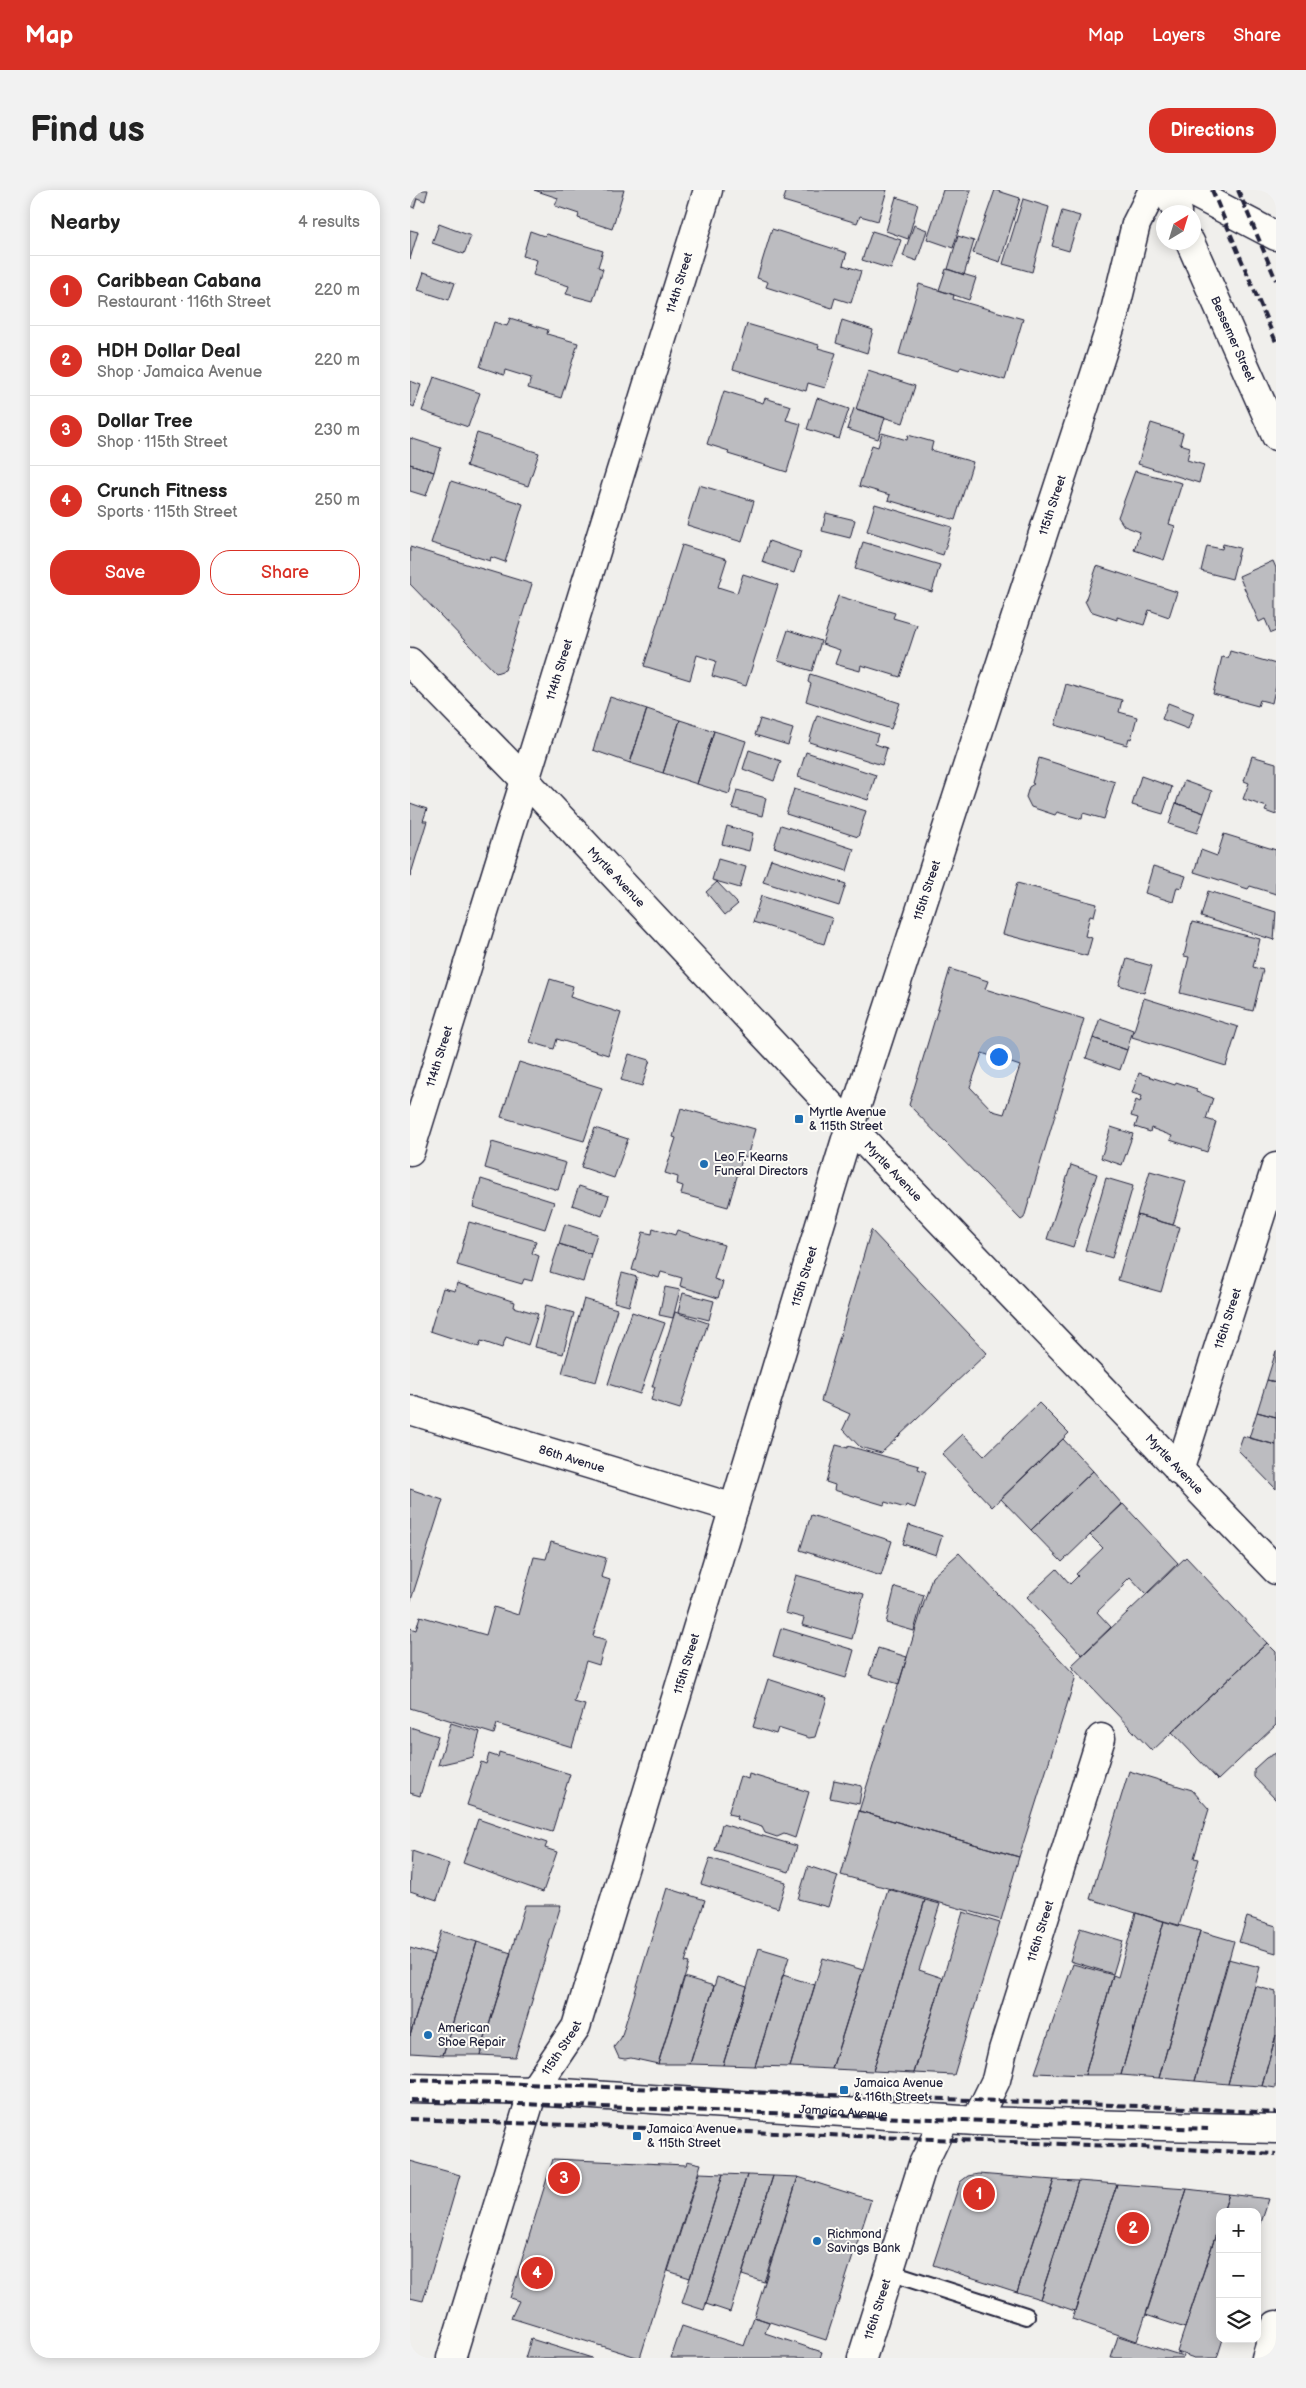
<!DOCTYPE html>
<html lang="en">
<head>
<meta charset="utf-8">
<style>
  body { margin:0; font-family:"Balsamiq Sans",sans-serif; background:#f2f2f2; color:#222 }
  .controls { position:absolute; right:15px; bottom:15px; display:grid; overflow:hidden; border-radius:10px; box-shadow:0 2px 12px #0003 }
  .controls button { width:45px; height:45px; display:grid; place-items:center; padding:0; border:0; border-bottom:1px solid #e0e0e0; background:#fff; color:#222; font:25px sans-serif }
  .compass { position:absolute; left:746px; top:15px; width:45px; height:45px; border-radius:50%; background:#fff; box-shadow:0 2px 12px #0003; rotate:38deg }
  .you { position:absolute; left:588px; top:866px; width:18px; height:18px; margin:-12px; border:4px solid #fff; border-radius:50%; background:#1a73e8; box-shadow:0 0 0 8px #1a73e833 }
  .badge { display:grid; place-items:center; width:32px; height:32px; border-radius:50%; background:#d93025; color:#fff; font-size:16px; font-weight:700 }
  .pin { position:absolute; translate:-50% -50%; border:2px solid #fff; box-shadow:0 1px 5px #0006 }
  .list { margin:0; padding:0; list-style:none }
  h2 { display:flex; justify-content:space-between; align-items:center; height:65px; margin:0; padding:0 20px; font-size:21px }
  h2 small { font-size:16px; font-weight:400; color:#767676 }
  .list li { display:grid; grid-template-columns:32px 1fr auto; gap:15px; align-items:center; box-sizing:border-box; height:70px; padding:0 20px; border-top:1px solid #e0e0e0 }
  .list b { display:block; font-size:19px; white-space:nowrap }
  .list p { margin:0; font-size:16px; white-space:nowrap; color:#767676 }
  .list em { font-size:16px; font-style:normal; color:#767676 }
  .actions { display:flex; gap:10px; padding:15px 20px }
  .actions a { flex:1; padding:11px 0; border:1px solid #d93025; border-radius:20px; text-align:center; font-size:18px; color:#d93025 }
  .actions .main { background:#d93025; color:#fff }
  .icon { flex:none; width:28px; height:28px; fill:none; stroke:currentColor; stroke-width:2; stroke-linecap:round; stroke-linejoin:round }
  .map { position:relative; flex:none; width:866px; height:2168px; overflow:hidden; border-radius:20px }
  header { display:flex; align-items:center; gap:30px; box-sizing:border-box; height:70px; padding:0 25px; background:#d93025; color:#fff }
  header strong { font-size:24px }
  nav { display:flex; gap:28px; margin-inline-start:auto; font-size:18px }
  .intro { display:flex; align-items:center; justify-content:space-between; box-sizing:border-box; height:120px; padding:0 30px }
  h1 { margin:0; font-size:35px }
  .button { padding:12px 22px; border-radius:20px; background:#d93025; color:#fff; font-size:18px; font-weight:700 }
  main { display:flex; gap:30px; padding:0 30px }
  aside { flex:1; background:#fff; border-radius:20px; box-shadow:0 2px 12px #0003 }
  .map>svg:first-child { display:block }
  .building { fill:#bcbcc0; stroke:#22223b; fill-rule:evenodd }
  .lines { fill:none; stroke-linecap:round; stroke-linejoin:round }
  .service-casing { stroke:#22223b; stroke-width:20 }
  .minor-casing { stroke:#22223b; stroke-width:31 }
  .secondary-casing { stroke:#22223b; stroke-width:31 }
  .primary-casing { stroke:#22223b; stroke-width:31 }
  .service { stroke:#fdfcf7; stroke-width:16 }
  .minor { stroke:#fdfcf7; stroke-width:28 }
  .secondary { stroke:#fdfcf7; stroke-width:28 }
  .primary { stroke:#fdfcf7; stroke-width:28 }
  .rail { stroke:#22223b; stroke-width:4; stroke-dasharray:8 4; stroke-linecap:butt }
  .poi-dot { fill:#1f6fb2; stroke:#fdfcf7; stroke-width:2 }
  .labels { text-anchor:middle; stroke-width:4; stroke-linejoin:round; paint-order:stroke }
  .street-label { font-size:12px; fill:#22223b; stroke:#fdfcf7 }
  .poi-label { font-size:12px; fill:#22223b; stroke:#fdfcf7; text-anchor:start }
</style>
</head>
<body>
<header>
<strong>Map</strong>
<nav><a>Map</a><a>Layers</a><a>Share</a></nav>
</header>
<div class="intro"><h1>Find us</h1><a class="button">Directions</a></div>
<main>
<aside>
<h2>Nearby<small>4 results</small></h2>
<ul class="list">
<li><span class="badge">1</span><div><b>Caribbean Cabana</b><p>Restaurant · 116th Street</p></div><em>220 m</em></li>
<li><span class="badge">2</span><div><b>HDH Dollar Deal</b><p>Shop · Jamaica Avenue</p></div><em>220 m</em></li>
<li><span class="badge">3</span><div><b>Dollar Tree</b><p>Shop · 115th Street</p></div><em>230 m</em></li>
<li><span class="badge">4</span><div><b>Crunch Fitness</b><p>Sports · 115th Street</p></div><em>250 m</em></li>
</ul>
<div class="actions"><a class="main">Save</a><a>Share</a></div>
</aside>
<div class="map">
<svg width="866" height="2168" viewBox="0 0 866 2168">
  <rect width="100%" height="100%" fill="#f0efec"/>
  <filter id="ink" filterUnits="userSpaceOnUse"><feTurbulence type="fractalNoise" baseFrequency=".02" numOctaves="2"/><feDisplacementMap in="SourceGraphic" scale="10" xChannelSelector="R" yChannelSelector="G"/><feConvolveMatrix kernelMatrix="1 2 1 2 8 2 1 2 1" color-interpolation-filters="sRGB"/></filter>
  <g filter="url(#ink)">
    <path class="building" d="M0,0H18L15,11L7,8L4,18L0,16Z
      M124,0H214L202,39L168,28L169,24L145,16L148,8Z
      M377,0H477L468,31L450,26L447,33L373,11Z
      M533,0H561L543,58L517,49Z
      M585,0L610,8L590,72L563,63Z
      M486,7L508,14L498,49L476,41Z
      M613,9L639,17L622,82L593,74Z
      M652,21L670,26L659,61L642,56Z
      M29,34L61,46L54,64L22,53Z
      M504,35L517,40L507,71L493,66Z
      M362,39L437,63L433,75L451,81L441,113L425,108L422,118L356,97L358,92L347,88Z
      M0,40L8,42L0,69Z
      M120,41L134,46L136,44L193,61L188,77L193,79L183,111L156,104L159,96L123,85L127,70L113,66Z
      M462,41L491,50L481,79L452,70Z
      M548,46L564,51L554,85L538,79Z
      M536,79L566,88L559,110L529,100Z
      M14,82L45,93L39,110L8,100Z
      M509,94L544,105L543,109L613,129L595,190L551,177L549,181L489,164Z
      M100,128L138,140L137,144L168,153L151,208L118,198L121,188L95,180L94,185L70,177L84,132L97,136Z
      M432,130L463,140L457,163L426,153Z
      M337,134L409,155L408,158L426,163L415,198L398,193L396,201L323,179Z
      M458,181L505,196L493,233L446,219Z
      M24,187L70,203L58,237L12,221Z
      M0,191L11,195L4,217L0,215Z
      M314,201L353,213L355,208L381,216L376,230L391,234L377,282L318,264L319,261L297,254Z
      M407,208L439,219L429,249L397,239Z
      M444,218L475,228L468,249L437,239Z
      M741,233L773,243L770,254L780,257L777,270L794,275L789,293L728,274Z
      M67,243L129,263L118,296L56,276Z
      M472,243L497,250L498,245L523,252L521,260L563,272L545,330L478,310L480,305L449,296L462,255L468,257Z
      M0,248L31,258L24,282L0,274Z
      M0,274L24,282L16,306L0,301Z
      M725,281L772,293L759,334L765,336L754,370L724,360L730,342L714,336L708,327Z
      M41,291L113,314L95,372L81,367L80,371L21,353Z
      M289,295L344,311L332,352L277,335Z
      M465,314L542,337L533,365L457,341Z
      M416,323L445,330L440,348L412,341Z
      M359,351L391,362L384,383L352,372Z
      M453,352L530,375L522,402L445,379Z
      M813,354L830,358L822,389L791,381L797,356L812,359Z
      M272,355L317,369L308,397L327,403L333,384L368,395L336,496L302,486L306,471L287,465L280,490L234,476Z
      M0,357L122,394L95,480L86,483L0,394Z
      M863,371L866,378V441L861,443L855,429L849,432L829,386Z
      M687,376L767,402L759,427L739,420L734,435L707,427V430L680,421L675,411Z
      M428,406L485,423L483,428L507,435L490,487L451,475L450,481L425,474L430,460L412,454Z
      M378,440L411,451L402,481L368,471Z
      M820,461L866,474V496L862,513L850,510L848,516L803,504L812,467L818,468Z
      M400,484L490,513L481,539L396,511L401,494L398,492Z
      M656,494L712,510L709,522L727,527L721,549L719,548L717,555L645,535Z
      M200,507L237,519L220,573L183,560Z
      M758,513L784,523L778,539L752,529Z
      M237,519L270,530L253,583L220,573Z
      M407,525L468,544L465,554L477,558L472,575L399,552Z
      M350,529L383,539L378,555L345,545Z
      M270,530L304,541L287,594L253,583Z
      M304,541L336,551L319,604L287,594Z
      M339,560L371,571L364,591L333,579Z
      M396,562L466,585L458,610L388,587Z
      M842,566L866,573V625L855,621L857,617L833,609L839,593L834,591Z
      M629,568L705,592L694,629L673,623L672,629L647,622L645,625L621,617L616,607L619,597L624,594L622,593Z
      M731,586L762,597L753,624L722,615Z
      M774,591L802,601L794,623L766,613Z
      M384,599L456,621L448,647L376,624Z
      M327,600L356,608L352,626L322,618Z
      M0,613L17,619L13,631H17L0,687Z
      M766,613L794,623L787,643L759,634Z
      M371,635L444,659L437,681L364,657Z
      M317,636L343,643L339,661L312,654Z
      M814,644L866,660V704L840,696L838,699L784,682L791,660L807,666Z
      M308,669L336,677L330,698L302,690Z
      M361,669L436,694L429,716L353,692Z
      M743,676L776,686L772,698L767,697L763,712L735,703Z
      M307,692L328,714L315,725L296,702Z
      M607,693L687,714L684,726L680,725L675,746L682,748L677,766L593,744Z
      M798,701L866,722L864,750L791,727Z
      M351,706L422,728L414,754L343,732Z
      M782,732L850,749L843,777L853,780L843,821L770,803L779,767L774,766Z
      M717,769L742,776L734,803L709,795Z
      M540,779L578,791L575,799L674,829L614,1028L611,1030L499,915ZM572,863L610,876L594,924L583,921L560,897Z
      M140,789L163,796L160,807L211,823L198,865L147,849L144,859L120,852Z
      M734,808L828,837L816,876L722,847Z
      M690,828L723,840L717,860L683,848Z
      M683,848L717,860L710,880L676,868Z
      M219,864L240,870L232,896L211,890Z
      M109,872L192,898L174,951L91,927Z
      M729,883L765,895L766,892L787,899L786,902L803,908L796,929L806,932L797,962L760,950L762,946L741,938L740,942L725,937L728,928L721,926L726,910L730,912L732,906L722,903Z
      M271,918L345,939L337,967L333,966L318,1017L271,1004L273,996L267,994L268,987L255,983L266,948L263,947Z
      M701,937L723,944L712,975L691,968Z
      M185,938L218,949L204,988L171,977Z
      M82,952L156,973L148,1000L75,978Z
      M661,975L687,984L663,1057L637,1049Z
      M740,981L776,991L763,1035L727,1025Z
      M696,988L723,996L702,1068L675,1060Z
      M71,989L144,1012L135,1039L63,1017Z
      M169,996L199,1006L192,1026L162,1015Z
      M727,1025L770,1037L751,1102L708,1090Z
      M59,1032L126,1051L122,1063L129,1066L122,1091L114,1089L112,1094L47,1075Z
      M155,1034L187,1044L181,1064L149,1054Z
      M243,1038L265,1045L267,1040L314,1055L304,1089L313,1092L308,1108L270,1096L272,1088L251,1082L249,1088L222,1080L233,1042L242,1044Z
      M461,1040L577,1163L471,1263L450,1257L433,1239L440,1224L411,1211Z
      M149,1054L181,1064L173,1092L140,1082Z
      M212,1083L227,1087L219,1116L204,1112Z
      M47,1093L105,1112L104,1117L128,1124L118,1155L96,1147L92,1158L71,1151L69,1157L20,1141L33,1098L45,1101Z
      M255,1097L270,1100L263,1128L249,1125Z
      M273,1103L304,1111L299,1130L268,1122Z
      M174,1109L207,1119L186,1192L152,1183Z
      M136,1115L164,1123L153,1164L125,1157Z
      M222,1122L255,1133L230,1204L198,1194Z
      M265,1122L298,1133L270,1219L241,1210L245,1197H242Z
      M866,1161V1192L857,1190Z
      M857,1190L866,1192V1227L847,1222Z
      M629,1213L659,1243L582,1317L532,1264L553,1244L574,1266Z
      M847,1222L866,1227V1255L839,1248Z
      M833,1246L866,1255V1299L828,1260Z
      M653,1249L683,1281L621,1340L591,1309Z
      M426,1255L438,1258V1256L509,1276L508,1279L516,1282L505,1318L496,1315L495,1318L475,1312L474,1315L424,1300L425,1295L416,1292Z
      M683,1281L712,1314L652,1372L621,1340Z
      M0,1299L33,1310L0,1413Z
      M713,1314L768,1373L736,1404L720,1387L713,1394L715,1395L687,1422L701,1437L672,1465L617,1407L647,1379L660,1394L668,1386L666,1384L693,1358L680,1345Z
      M401,1325L482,1351L471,1386L390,1360Z
      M499,1335L532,1346L526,1365L493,1354Z
      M141,1352L196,1368L191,1387L200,1390L183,1446L196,1450L189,1475L176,1471L164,1512L175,1515L162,1557L87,1534L84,1544L0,1518V1438L6,1440L10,1426L76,1445L84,1417L108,1425L124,1367L136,1369Z
      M549,1363L666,1486L609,1667L449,1621L522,1387Z
      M776,1367L857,1453L742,1561L661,1476Z
      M386,1385L454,1404L442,1449L392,1435L394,1428L375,1423Z
      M485,1397L514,1405L504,1441L476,1433Z
      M371,1438L444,1460L436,1488L363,1466Z
      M857,1453L866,1462V1535L808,1590L762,1542Z
      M468,1458L497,1467L489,1494L459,1485Z
      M358,1489L417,1508L405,1547L399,1548L368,1538L366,1544L343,1537Z
      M41,1533L70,1542L63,1567L28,1575Z
      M0,1537L28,1546L10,1606L0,1603Z
      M89,1562L160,1584L142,1642L57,1615L71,1572L76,1574L79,1564L88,1567Z
      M866,1563V1610L844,1587V1579L856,1568Z
      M719,1581L782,1600L799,1619L784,1668L789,1669L769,1736L680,1709Z
      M339,1584L399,1602L385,1648L374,1644L367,1647L355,1643L352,1637L326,1629L327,1626L318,1624L330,1586L338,1589Z
      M424,1590L452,1596L449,1614L420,1608Z
      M449,1621L609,1667L591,1730L431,1685Z
      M68,1629L137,1653L135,1658L147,1662L133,1702L53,1673Z
      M312,1634L387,1656L379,1682L305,1660Z
      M2,1661L39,1674L27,1710L0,1701Z
      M300,1668L376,1692L368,1718L291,1694Z
      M398,1676L428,1686L418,1717L388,1709Z
      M257,1698L295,1710L275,1772L279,1773L248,1874L221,1868L215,1869L209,1868L204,1857L211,1848Z
      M478,1699L515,1710L463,1881L422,1879Z
      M515,1710L530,1714L509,1780L533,1788L504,1883L463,1881Z
      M115,1715H151L105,1867L70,1865Z
      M553,1722L590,1733L544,1885L504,1883Z
      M726,1723L754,1731L711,1885H675L703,1785L708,1787Z
      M837,1727L866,1736V1763L829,1752Z
      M754,1731L790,1741L749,1888L711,1885Z
      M670,1738L713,1751L703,1784L660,1771Z
      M31,1741L67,1752L33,1865L0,1863V1846Z
      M790,1741L824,1751L785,1891L749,1888Z
      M67,1752L101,1763L70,1865H33Z
      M0,1758L24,1765L0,1846Z
      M349,1758L379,1767L345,1876L313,1875Z
      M413,1768L453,1780L422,1879L380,1877Z
      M818,1769L850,1777L845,1796L818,1894L785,1891Z
      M663,1774L703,1785L675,1885L625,1883Z
      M373,1785L405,1795L380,1877L345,1876Z
      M274,1787L304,1796L280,1874H248Z
      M307,1787L337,1797L313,1875L280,1874Z
      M845,1796L866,1802V1845L852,1896L818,1894Z
      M866,1845V1898L852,1896Z
      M143,1969L276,1975L277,1971L291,1974L230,2168L101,2128L109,2111L100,2108Z
      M0,1971L50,1985L13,2111L0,2108Z
      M289,1983L313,1984L280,2088L258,2081Z
      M313,1984L337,1985L294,2120L272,2113Z
      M568,1984L644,1990L607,2102L523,2075L550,1992L558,1986Z
      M337,1985L363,1986L320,2122L296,2114Z
      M363,1986L388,1987L354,2092L332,2085Z
      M388,1987L461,2010L416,2150L344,2127Z
      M644,1990L668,1991L630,2109L607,2102Z
      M668,1991L707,1994L665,2121L630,2109Z
      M707,1994L777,1999L727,2151L662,2129Z
      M777,1999L819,2004L813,2022H810V2032L775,2138L736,2125Z
      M819,2004L859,2009L847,2045V2022H813Z
      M810,2032V2149H813L807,2168H784L767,2162Z
      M344,2127L359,2132L355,2143L412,2162L410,2168H261L272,2136L334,2156Z
      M708,2146L773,2166L772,2168H701Z
      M121,2149L182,2168H115Z"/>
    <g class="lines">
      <defs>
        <path id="service" d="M479,2082L616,2126"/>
        <g id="minor">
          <path d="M757,0L767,22"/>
          <path d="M778,0L866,46"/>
          <path id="s1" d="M780,52L866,246"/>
          <path id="s2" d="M0,961L298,0"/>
          <path id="s3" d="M0,1220L324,1318"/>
          <path id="s4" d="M769,1281L866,977"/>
          <path id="s5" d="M566,1931L586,1890L593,1860L691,1548"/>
          <path id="s6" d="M41,2168L123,1901L166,1837L440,936L703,129L726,34L743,0"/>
          <path id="s7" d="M452,2168L513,1974L535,1929"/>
          <path d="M856,2168L866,2135"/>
        </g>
        <g id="secondary">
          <path id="s8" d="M0,1898L123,1901L566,1931L866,1939"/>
        </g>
        <g id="primary">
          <path id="s9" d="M0,472L115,590L472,970L866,1380"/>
        </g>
      </defs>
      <use href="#service" class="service-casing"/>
      <use href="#minor" class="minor-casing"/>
      <use href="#secondary" class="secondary-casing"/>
      <use href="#primary" class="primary-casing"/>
      <use href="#service" class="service"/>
      <use href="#minor" class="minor"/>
      <use href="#secondary" class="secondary"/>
      <use href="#primary" class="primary"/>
      <path class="rail" d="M802,0L866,152
        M828,0L866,90
        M0,1890L757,1917L866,1923
        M0,1910L798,1939
        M0,1929L755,1958L866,1964"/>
    </g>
  </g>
  <g class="poi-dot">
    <rect x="384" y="924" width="10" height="10" rx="2.5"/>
    <circle cx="294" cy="974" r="5"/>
    <circle cx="18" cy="1845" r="5"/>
    <rect x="429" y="1895" width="10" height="10" rx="2.5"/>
    <rect x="222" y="1941" width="10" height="10" rx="2.5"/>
    <circle cx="407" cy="2051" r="5"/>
  </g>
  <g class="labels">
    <g class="street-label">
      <text dy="4" stroke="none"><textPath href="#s2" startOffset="909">114th Street</textPath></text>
      <text dy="4" stroke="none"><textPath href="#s1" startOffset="106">Bessemer Street</textPath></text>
      <text dy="4" stroke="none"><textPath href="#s6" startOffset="1951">115th Street</textPath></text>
      <text dy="4" stroke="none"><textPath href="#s2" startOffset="504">114th Street</textPath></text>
      <text dy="4" stroke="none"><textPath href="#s9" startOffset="298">Myrtle Avenue</textPath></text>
      <text dy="4" stroke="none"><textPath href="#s6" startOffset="1546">115th Street</textPath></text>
      <text dy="4" stroke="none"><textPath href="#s2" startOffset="99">114th Street</textPath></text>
      <text dy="4" stroke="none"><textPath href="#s9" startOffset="702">Myrtle Avenue</textPath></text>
      <text dy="4" stroke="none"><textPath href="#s6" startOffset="1141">115th Street</textPath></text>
      <text dy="4" stroke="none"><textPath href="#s4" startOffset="160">116th Street</textPath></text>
      <text dy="4" stroke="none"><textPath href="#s3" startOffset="169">86th Avenue</textPath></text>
      <text dy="4" stroke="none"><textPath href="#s9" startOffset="1108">Myrtle Avenue</textPath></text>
      <text dy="4" stroke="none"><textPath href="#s6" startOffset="736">115th Street</textPath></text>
      <text dy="4" stroke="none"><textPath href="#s5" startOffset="201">116th Street</textPath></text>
      <text dy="4" stroke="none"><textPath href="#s6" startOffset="331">115th Street</textPath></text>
      <text dy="4" stroke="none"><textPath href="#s8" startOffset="434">Jamaica Avenue</textPath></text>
      <text dy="4" stroke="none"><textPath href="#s7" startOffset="51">116th Street</textPath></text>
    </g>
    <g class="poi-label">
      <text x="399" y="926">Myrtle Avenue<tspan x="399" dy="14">&amp; 115th Street</tspan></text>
      <text x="304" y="971">Leo F. Kearns<tspan x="304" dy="14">Funeral Directors</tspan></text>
      <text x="28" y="1842">American<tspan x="28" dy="14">Shoe Repair</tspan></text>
      <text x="444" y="1897">Jamaica Avenue<tspan x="444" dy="14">&amp; 116th Street</tspan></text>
      <text x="237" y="1943">Jamaica Avenue<tspan x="237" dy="14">&amp; 115th Street</tspan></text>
      <text x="417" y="2048">Richmond<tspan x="417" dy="14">Savings Bank</tspan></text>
    </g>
  </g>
</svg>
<div class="controls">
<button>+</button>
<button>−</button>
<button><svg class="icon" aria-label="layers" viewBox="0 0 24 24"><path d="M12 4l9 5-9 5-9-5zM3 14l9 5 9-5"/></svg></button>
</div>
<svg class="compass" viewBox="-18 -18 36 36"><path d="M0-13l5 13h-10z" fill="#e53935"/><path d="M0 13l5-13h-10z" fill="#767676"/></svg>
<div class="you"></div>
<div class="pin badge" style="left:569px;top:2004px">1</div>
<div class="pin badge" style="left:723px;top:2038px">2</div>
<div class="pin badge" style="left:154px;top:1988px">3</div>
<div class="pin badge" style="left:127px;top:2083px">4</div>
</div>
</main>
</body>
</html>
